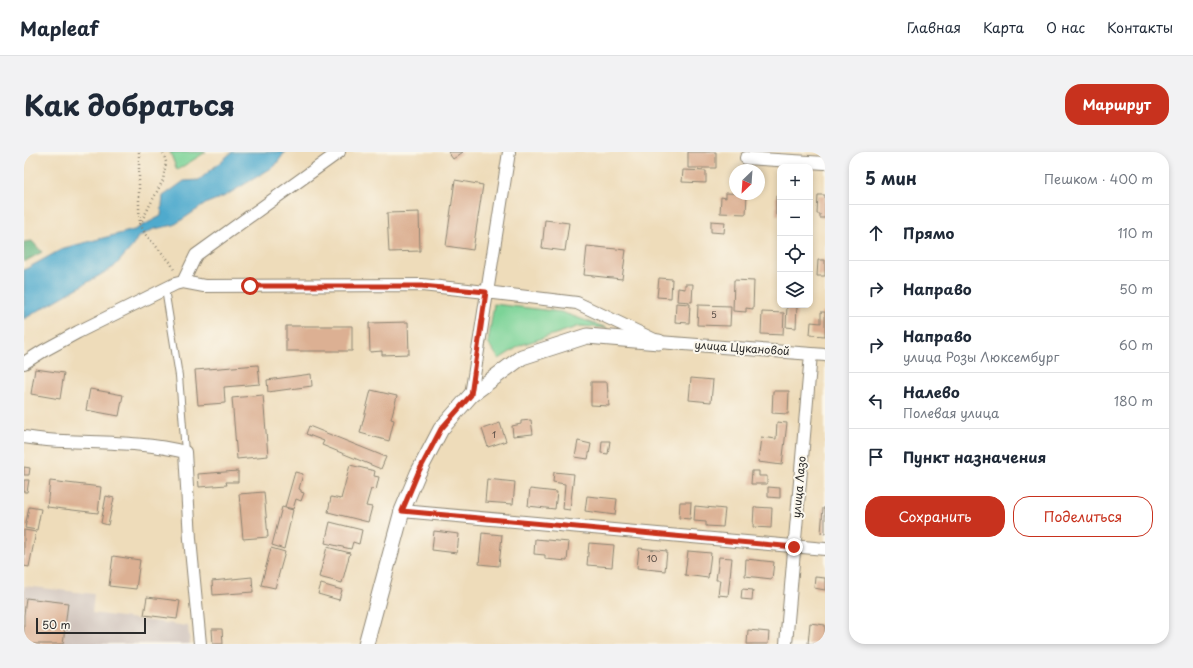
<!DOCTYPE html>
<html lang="ru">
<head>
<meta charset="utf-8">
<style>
  body { margin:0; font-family:"Playpen Sans",sans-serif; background:#f2f2f3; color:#1f2937 }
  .controls { position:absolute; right:12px; top:12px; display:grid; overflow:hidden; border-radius:8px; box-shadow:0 2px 6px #0003 }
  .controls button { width:36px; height:36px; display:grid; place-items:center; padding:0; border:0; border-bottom:1px solid #e0e1e3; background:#fff; color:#1f2937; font:20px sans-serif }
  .compass { position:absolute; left:705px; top:12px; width:36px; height:36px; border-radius:50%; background:#fff; box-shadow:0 2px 6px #0003; rotate:205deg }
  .scale { position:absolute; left:12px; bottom:10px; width:110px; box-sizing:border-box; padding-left:4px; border:2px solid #2b2b2b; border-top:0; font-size:11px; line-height:14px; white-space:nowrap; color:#2b2b2b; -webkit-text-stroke:3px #fbf7ec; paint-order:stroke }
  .stop { position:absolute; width:12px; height:12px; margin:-9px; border:3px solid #c8321e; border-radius:50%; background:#fff }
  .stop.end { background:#c8321e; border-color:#fff; box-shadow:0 1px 4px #0008 }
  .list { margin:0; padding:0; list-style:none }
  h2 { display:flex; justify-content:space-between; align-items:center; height:52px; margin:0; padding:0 16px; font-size:17px }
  h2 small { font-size:13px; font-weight:400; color:#747a83 }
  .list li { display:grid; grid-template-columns:26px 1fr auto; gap:12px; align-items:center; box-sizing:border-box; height:56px; padding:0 16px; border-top:1px solid #e0e1e3 }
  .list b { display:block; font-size:15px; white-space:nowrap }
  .list p { margin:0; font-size:13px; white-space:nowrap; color:#747a83 }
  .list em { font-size:13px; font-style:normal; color:#747a83 }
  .actions { display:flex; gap:8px; padding:12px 16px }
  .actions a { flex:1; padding:9px 0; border:1px solid #c8321e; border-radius:16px; text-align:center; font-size:14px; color:#c8321e }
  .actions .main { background:#c8321e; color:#fff }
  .icon { flex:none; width:22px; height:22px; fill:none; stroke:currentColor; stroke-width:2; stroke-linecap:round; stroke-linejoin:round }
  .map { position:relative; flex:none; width:801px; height:492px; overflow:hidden; border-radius:16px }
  header { display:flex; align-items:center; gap:24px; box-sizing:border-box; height:56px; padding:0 20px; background:#fff; border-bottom:1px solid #e0e1e3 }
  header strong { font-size:19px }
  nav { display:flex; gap:22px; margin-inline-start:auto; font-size:14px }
  .intro { display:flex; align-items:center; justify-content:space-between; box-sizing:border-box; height:96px; padding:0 24px }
  h1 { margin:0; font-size:28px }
  .button { padding:10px 18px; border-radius:16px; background:#c8321e; color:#fff; font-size:14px; font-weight:700 }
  main { display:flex; gap:24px; padding:0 24px }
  aside { flex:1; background:#fff; border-radius:16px; box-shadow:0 2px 6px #0003 }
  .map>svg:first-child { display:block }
  .industrial { fill:#cec1ba }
  .green { fill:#7cd397; stroke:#547f61 }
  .forest { fill:#65b580; stroke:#487056 }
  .water { fill:#4faacd; stroke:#3d6a7c }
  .building { fill:#dcb093 }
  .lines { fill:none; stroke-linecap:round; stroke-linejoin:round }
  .service-casing { stroke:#8c8472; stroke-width:8 }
  .minor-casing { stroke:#8c8472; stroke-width:14 }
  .tertiary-casing { stroke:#8c8472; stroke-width:17 }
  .path { stroke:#8c8472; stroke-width:2.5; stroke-dasharray:1 3; stroke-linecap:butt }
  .service { stroke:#fff; stroke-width:6 }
  .minor { stroke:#fff; stroke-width:12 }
  .tertiary { stroke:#fff; stroke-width:15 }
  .route { stroke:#c8321e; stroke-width:5 }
  .labels { text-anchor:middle; stroke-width:4; stroke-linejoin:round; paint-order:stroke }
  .number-label { font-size:9px; fill:#574c45 }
  .street-label { font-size:11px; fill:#2b2b2b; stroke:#fbf7ec }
</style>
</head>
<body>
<header>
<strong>Mapleaf</strong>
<nav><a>Главная</a><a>Карта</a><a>О нас</a><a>Контакты</a></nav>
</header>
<div class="intro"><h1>Как добраться</h1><a class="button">Маршрут</a></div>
<main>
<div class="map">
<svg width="801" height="492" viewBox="0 0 801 492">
  <rect width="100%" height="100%" fill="#fbf7ec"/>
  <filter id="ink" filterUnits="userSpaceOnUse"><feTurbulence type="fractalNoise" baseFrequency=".025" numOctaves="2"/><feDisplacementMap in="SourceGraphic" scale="8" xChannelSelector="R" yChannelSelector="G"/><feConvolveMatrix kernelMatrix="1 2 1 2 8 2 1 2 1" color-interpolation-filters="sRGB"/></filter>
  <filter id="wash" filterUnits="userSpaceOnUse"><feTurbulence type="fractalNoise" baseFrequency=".012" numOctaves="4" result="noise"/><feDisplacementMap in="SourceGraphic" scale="16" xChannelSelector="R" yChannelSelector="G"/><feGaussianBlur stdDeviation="0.9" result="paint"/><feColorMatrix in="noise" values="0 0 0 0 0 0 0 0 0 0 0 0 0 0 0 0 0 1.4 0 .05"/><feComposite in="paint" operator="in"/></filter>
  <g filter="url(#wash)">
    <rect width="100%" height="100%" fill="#eedcba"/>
    <path class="industrial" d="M0,434L70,442L68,461L164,474L166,492H0Z"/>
    <path class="green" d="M146,0H182L153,18Z
      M470,152L537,160L583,176L556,174L497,193L475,207L464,191Z"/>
    <path class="forest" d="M8,89L18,100L0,110V90Z"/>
    <path class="water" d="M208,0H261L251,14L201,44L183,51L150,73L130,77L114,85L108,95L90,115L0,167V118L40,96L110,78L137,64L139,44L160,29L175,28Z"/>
    <g id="blocks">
      <path class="building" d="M424,0H439L429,7Z
        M664,0H692V16H664Z
        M659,18L682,19V31L658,30Z
        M431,28L459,33L449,98L422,94Z
        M702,41L723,42L722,62L696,61L697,45L702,46Z
        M794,43H801V66H796V62H793Z
        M752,44H756V63H752Z
        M395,60L396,99L365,100L363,61Z
        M521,68L545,71L541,99L518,96Z
        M687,69L701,70L700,81L687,80Z
        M563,94L602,98L598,127L560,123Z
        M794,108H801V124H793Z
        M635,126L648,127L647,146L633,145Z
        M710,128L730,129L729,157L722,156V160L709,159Z
        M661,132H669L668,150L653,149L654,136L661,137Z
        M652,151L666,152L665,171L651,170Z
        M674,153L707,154L706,174L673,173Z
        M763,153H773L772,176L762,175Z
        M738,160L760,161L759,183L737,182Z
        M797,160H801V184L786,183L787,170L797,171Z
        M384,170L385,202L358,203V199L346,200L345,171Z
        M262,174H328V199H262Z
        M234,213L236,232L200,235L201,251L174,253L171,218Z
        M11,217L40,221L36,247L7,242Z
        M287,222L288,234L244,240L243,228Z
        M667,226L689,228L687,250L665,248Z
        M567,230H583L585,254L567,253Z
        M66,237L99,243L95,264L62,258Z
        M347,238L373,244L367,267L370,268L365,289L336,281Z
        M749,239H765L764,262L748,261Z
        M239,243L244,304L213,307L208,246Z
        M507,268L509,282L489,284L488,274L497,272V269Z
        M753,270L763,271L758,313L734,310L737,285L752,287Z
        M476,271L482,289L464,295L458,277Z
        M285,274L362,305L357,317L298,293L300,289L282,282Z
        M554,289L567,292L564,307L551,305Z
        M578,289H586L584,302L577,301Z
        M326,313L351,319L350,324L355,325L352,338L347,337L342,354L348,355L344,370L304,360L307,345L317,347Z
        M0,315L6,316L5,323H0Z
        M214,319V330H202L203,333L175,335L174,322Z
        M728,319H735V324H743V332H727Z
        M271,320L279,322L275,337L277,338V340L280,341L277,349L272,347L269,357L261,355Z
        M530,320L550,322L546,358L539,357L541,332L529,330Z
        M463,327L491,330L489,352L461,350Z
        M0,328H5L3,340H0Z
        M26,329L77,335L74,361L23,355Z
        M744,335L756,336V346L744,345Z
        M506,337L533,340L531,357L504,354Z
        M240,340L244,385L219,387L215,342Z
        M82,344L90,346L84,373L77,371Z
        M563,344L593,347L591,363L561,359Z
        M656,350H667L666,367L655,366Z
        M671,354L701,357L699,375L682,374V370L670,369Z
        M5,355L17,357L13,378L1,376Z
        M258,355L269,358L260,397L248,393Z
        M730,355L748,356L747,376L729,375Z
        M799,356H801V382L797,381Z
        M306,370L338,378L335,392L329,390L327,397L301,391Z
        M0,378L12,380L5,415L0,414Z
        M410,379L435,382L433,401L408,398Z
        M458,381L478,383L475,414L455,412Z
        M511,387L545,390L543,409L521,407V403L510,402Z
        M565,391L590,393L588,415L563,413Z
        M303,395L326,401L318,431L295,425Z
        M247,396L261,400L251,436L237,433Z
        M615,396L643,399L641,419L613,416Z
        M664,399L687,401L684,426L661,423Z
        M89,404L116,408L112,437L85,434Z
        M695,405L708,406L704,444L694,443L696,428H692Z
        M722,407L750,410L748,427L721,424Z
        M228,425L229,440L189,443L188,429Z
        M791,425L801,426V438L790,436Z
        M297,432L318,438L315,448L294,442Z
        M718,437L729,438L728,448L717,447Z
        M123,445L156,449L153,467L120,463Z
        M2,446L44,451L39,492H0V463Z
        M786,471L801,473V492H784Z
        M188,477H198L199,492H189Z
        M724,478L745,480L744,492H723Z"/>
    </g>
  </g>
  <g filter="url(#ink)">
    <use href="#blocks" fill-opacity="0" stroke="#8c8472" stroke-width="1"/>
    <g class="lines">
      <defs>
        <path id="service" d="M141,137L155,224L161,300"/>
        <path id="minor" d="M722,6L801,11
          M159,130L172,103L315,0
          M0,211L19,199L54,180L151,132L159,130L180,134L398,133L462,140L553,151L635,190L801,203
          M447,243L485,0
          M0,285C13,287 27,289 40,289C80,291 122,290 161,300L166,387L176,492
          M378,359L801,397
          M762,492L787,202"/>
        <path id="tertiary" d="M342,492L378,359L394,321L417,277L447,243L498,205L563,184L635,190"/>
      </defs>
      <use href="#service" class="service-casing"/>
      <use href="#minor" class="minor-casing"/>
      <use href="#tertiary" class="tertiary-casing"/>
      <path class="path" d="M115,0V56L116,72L122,83L147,111L150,118
        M116,72L139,28L142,10L139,0"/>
      <use href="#service" class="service"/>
      <use href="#minor" class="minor"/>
      <use href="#tertiary" class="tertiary"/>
    </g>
  </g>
  <g class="lines" filter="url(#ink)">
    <path class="route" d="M226,134H398L462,140L447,243L417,277L394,321L378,359L770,395"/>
  </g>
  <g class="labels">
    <g class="number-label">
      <text x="690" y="166">5</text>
      <text x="470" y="286">1</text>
      <text x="628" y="410">10</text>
    </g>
    <g class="street-label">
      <text transform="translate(718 196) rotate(4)" y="4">улица Цукановой</text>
      <text transform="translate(775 335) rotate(-85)" y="4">улица Лазо</text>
    </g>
  </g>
</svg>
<div class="controls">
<button>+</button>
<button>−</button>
<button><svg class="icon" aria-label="locate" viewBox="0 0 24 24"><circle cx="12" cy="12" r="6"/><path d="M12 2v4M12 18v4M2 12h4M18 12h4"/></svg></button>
<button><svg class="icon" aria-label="layers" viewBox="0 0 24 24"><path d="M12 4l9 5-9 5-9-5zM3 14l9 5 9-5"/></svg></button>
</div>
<svg class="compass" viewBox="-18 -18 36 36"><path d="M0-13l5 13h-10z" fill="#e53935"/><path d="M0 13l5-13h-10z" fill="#747a83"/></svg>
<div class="scale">50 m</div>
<div class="stop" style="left:226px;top:134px"></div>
<div class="stop end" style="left:770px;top:395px"></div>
</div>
<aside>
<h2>5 мин<small>Пешком · 400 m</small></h2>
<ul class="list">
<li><svg class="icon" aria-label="ahead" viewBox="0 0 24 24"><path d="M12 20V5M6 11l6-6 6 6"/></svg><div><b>Прямо</b></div><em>110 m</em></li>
<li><svg class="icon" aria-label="right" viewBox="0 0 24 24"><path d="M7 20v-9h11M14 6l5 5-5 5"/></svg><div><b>Направо</b></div><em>50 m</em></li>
<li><svg class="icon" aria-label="right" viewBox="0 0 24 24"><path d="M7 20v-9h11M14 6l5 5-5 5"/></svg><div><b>Направо</b><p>улица Розы Люксембург</p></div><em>60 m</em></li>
<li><svg class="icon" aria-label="left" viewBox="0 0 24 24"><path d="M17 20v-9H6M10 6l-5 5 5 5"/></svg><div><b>Налево</b><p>Полевая улица</p></div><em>180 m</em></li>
<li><svg class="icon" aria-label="arrive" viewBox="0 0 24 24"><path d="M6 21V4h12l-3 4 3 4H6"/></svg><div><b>Пункт назначения</b></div></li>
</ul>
<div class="actions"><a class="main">Сохранить</a><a>Поделиться</a></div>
</aside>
</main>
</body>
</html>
